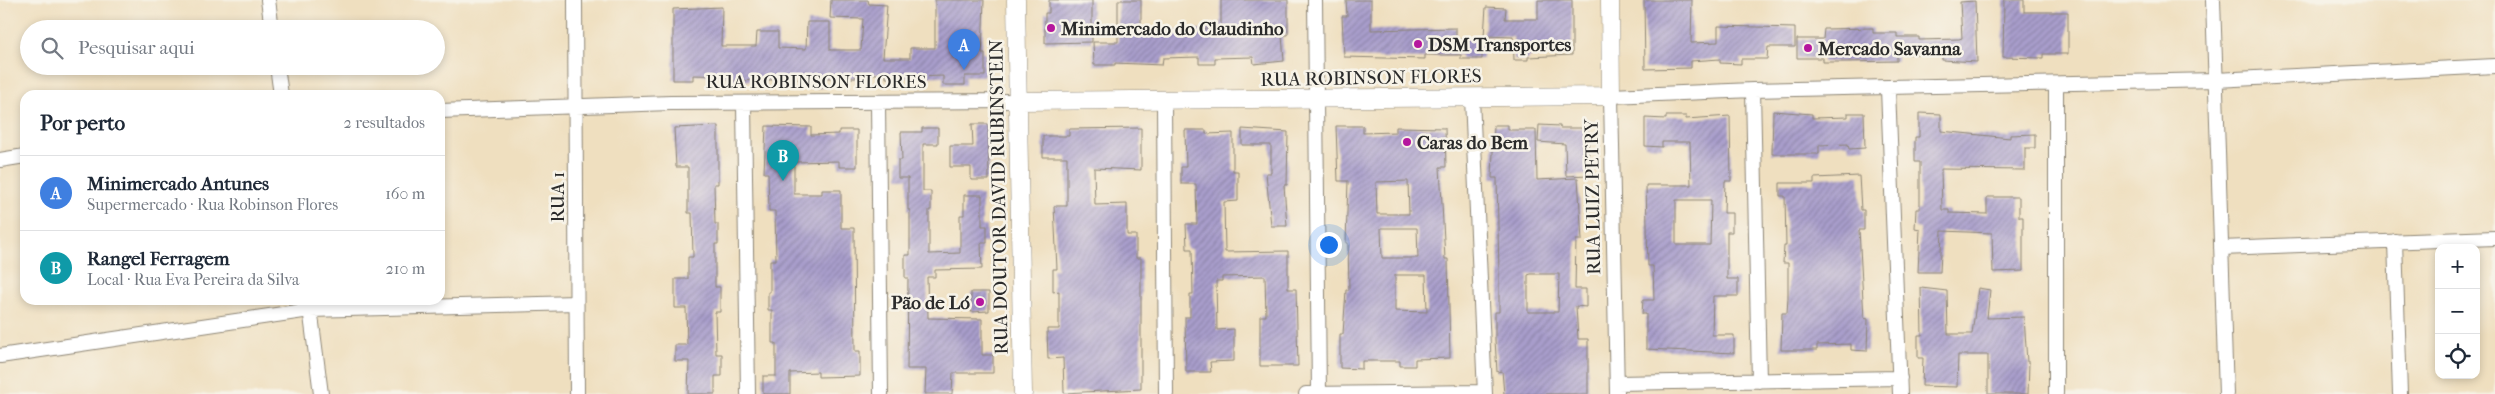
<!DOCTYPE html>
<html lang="pt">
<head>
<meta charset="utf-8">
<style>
  body { margin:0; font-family:"IM FELL French Canon",serif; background:#f6f6f7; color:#1f2937 }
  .controls { position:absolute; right:15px; bottom:15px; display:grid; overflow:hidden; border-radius:10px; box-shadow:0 2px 8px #0003 }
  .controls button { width:45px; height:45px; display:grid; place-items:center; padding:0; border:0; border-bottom:1px solid #e0e1e3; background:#fff; color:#1f2937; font:25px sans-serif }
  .you { position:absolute; left:1328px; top:244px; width:18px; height:18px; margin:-12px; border:4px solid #fff; border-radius:50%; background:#1a73e8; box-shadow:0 0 0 8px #1a73e833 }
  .badge { display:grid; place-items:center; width:32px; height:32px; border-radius:50%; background:#b5179e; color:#fff; font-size:16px; font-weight:700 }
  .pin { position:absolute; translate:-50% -41px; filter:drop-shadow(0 1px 2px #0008) }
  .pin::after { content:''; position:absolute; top:26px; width:18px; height:15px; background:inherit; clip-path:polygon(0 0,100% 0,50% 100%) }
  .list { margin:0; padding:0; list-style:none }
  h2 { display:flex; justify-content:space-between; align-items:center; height:65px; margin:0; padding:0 20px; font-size:21px }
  h2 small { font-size:16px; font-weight:400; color:#747a83 }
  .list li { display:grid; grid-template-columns:32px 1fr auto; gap:15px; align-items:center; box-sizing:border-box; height:75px; padding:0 20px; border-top:1px solid #e0e1e3 }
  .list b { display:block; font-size:19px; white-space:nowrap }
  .list p { margin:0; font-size:16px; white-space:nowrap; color:#747a83 }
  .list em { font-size:16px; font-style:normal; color:#747a83 }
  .icon { flex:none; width:28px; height:28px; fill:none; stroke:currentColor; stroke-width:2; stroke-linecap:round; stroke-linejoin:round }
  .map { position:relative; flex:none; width:2495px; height:394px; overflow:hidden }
  .search { position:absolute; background:#fff; box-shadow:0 2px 8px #0003; left:20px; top:20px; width:425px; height:55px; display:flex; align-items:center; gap:12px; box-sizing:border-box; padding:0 18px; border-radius:28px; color:#747a83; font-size:19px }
  .panel { position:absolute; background:#fff; box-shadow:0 2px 8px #0003; left:20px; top:90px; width:425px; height:215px; border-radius:15px }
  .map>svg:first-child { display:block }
  .building { fill:url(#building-hatch); fill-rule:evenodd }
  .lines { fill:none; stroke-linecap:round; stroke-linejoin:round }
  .minor-casing { stroke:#8d8575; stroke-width:16 }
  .tertiary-casing { stroke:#8d8575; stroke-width:19 }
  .minor { stroke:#fff; stroke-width:14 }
  .tertiary { stroke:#fff; stroke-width:18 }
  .poi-dot { fill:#b5179e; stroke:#f7f3e8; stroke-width:2 }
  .labels { text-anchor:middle; stroke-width:5; stroke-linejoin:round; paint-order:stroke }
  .poi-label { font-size:19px; font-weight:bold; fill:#2b2b2b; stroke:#f7f3e8; text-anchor:start }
  .street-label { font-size:19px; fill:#2b2b2b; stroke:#f7f3e8 }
</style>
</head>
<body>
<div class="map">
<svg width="2495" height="394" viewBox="0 0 2495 394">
  <defs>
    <pattern id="building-hatch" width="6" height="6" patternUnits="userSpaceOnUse" patternTransform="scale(1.25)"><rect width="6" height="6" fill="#a99ecc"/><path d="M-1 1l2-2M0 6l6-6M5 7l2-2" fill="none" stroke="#8a81a6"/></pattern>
  </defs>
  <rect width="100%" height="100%" fill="#f7f3e8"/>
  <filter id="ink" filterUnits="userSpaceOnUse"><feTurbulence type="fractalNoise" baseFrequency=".02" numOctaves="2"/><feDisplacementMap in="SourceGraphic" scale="10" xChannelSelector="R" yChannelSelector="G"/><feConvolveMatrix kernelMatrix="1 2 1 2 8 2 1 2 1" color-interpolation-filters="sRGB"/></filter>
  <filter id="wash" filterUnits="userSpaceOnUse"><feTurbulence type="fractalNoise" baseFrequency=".0096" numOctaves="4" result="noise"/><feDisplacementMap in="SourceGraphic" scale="20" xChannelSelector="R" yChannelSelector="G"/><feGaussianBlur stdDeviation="1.12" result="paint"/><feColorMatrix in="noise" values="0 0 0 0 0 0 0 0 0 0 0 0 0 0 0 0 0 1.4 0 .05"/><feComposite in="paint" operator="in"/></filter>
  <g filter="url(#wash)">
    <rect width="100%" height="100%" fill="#efdfbf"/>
    <g id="blocks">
      <path class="building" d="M831,0H868L869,4L887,5L883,58H910V48H935V0H984L982,53H985V76H965V85H943V76L886,78V75L856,72V78H822V88H807V79L728,81V76L693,75V80H673V9L722,7L721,46H756L757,32H778V48L806,49L807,22H830V50H861L863,19L830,18Z
        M1049,0H1092V42L1045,43V13H1049Z
        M1118,0H1141V30L1169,31L1221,28V0H1288V35H1282L1284,61L1254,64L1253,57L1215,58V64H1199V57L1163,58L1162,65L1115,63V65H1094L1093,42H1118Z
        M1346,0H1371V30L1456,28V39H1482V59H1461V55H1425V59L1344,57L1342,16H1347Z
        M1538,0H1572V55L1528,57V60H1514L1513,37L1484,36L1486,7L1506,8L1505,19H1538Z
        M1644,0H1692L1691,43L1718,42V26L1795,28V47H1768L1767,59H1741V64L1720,63V59L1691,61V68L1645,69Z
        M2004,0H2024V12H2068V54H2043V58L2003,57Z
        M1975,1L1977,62L1942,60V54H1897V61L1845,62H1823V58H1797V39H1823L1824,29L1873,28V33H1897V37H1919V40L1959,39L1962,38L1960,2Z
        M1773,111L1812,114V118L1848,117V113H1864L1865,148L1849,149L1848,144L1819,145V154H1772Z
        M1919,113L1941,114V131L2010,138V135L2035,134V148H2025V170L1941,169L1942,210H1949V213L1987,214V197H2019V217H2023V271L1993,272L1992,233L1942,231L1940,272H1918L1920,229L1915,228L1916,209H1920V162H1915V137H1919Z
        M1666,116H1686V119L1730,116L1731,181H1725L1724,213H1732V232H1727V279H1738V296H1713L1712,335H1734V353L1646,349V314H1642L1643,300H1654L1653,266H1648L1646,185H1691L1690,142H1662V147L1645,146V118L1666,119ZM1676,200H1711L1710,245H1676Z
        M972,124H988L989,180H971V167H950V146H973Z
        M1494,125H1508V130H1536L1537,180L1578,178L1582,240H1576L1575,289H1586V307L1576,306L1578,339H1588V394H1504L1502,371L1497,372L1495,340V312H1499V275L1497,178H1492ZM1531,274H1559L1558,312H1528V275Z
        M1539,125L1560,126V128H1588L1589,175L1566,176L1565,144L1538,142Z
        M718,126V184H714L715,224H718V244H715V287H720V312H715L716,354H722V376H715V394H688L689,361H675V345H687L686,308H675V279H688V257H693L692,213H688V167H676L674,128Z
        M766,126L811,127V135L839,134V130H857V167H839V161L794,162V194H822V190H841V228H854L855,351H860V376L818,377V372L790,373V394H763V376H776V343H772V310H768V292H770V260H776L775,211H769L768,173H764Z
        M1336,126H1363V133L1396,132V127L1445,128L1446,167H1440L1445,259H1448L1450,358L1415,359V366H1400V361H1362V369L1340,368V334H1343L1346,290H1349L1348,243H1346L1348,181H1338ZM1408,181L1409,214H1377L1376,182ZM1381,228H1417L1418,258H1382ZM1395,275H1426L1427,312L1395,311Z
        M922,128H938V144H923V191H931V210H929V254L960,253V215H964V195H982V226H987V243H981L982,269L935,270V277H927L928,318L982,319V355H993V373H953L952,394H925L926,369H907L908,278H905V255H910V210H908V178H898V160H902L901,132H922Z
        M1141,128V170L1094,168L1095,205L1127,204V235H1136V258H1141V389L1064,393L1063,358L1048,359L1047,329H1059V291L1053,292V269H1057L1054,206H1067V157H1043V136H1069V129Z
        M1242,129L1288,132L1287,185H1284L1287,226H1271L1266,173H1271V145H1242Z
        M1185,130H1206V134L1233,133V171H1238V201L1224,202L1225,252L1288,251V289H1296L1298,366H1260V316H1266L1265,276L1222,277V281H1216L1217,330L1234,329V361L1210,362L1211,372H1186L1185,317H1190V294H1193L1192,249H1187L1186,224H1197L1196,184H1181V167H1186Z
        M1859,176L1861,210H1864V230H1859L1864,318L1868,319L1867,351L1851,350V344L1817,345V350H1781L1782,313H1787L1788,298V263H1783L1784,246H1786L1785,196H1780V183H1814V178Z
        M1921,288L1947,291L1948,334H1972L1978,288L1990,290L1987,318L2024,317L2027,362H2029L2028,394H1988V355H1958L1957,387L1922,386L1923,358H1918V335H1922Z
        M971,292H989V311L971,312Z"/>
    </g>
  </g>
  <g filter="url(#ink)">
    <use href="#blocks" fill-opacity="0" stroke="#8d8575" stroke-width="1"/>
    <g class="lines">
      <defs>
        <path id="minor" d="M268,0L272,29
          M575,0L577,394
          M1315,0L1319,394
          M2213,0L2226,394
          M277,66L281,95
          M2056,84V394
          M1888,89L1900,394
          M1753,90L1759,381
          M1472,98L1485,394
          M1164,101L1166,394
          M878,102L881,394
          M744,104L748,394
          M440,111L671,103L1018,101
          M0,160L25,156
          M2395,241L2400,394
          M2221,248L2495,238
          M309,300L321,394
          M0,356L310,310L576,303
          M1617,383L1900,378
          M1306,394L1485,392
          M1617,394L1611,96L1753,90L2216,80L2495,66"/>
        <path id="tertiary" d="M1016,0L1023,394
          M1018,101L1611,96L1610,0"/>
      </defs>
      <use href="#minor" class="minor-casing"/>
      <use href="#tertiary" class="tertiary-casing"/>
      <use href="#minor" class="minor"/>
      <use href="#tertiary" class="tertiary"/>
    </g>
  </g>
  <g class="poi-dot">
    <circle cx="1051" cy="28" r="5"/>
    <circle cx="1418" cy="44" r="5"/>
    <circle cx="1808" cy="48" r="5"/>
    <circle cx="1407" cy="142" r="5"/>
    <circle cx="980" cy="302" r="5"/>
  </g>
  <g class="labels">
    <g class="poi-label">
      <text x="1061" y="35">Minimercado do Claudinho</text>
      <text x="1428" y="51">DSM Transportes</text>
      <text x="1818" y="55">Mercado Savanna</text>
      <text x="1417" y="149">Caras do Bem</text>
      <text x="970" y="309" text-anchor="end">Pão de Ló</text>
    </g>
    <g class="street-label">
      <text transform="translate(1371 77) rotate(-1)" y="7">RUA ROBINSON FLORES</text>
      <text x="816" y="88">RUA ROBINSON FLORES</text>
      <text transform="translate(557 197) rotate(-90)" y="7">RUA 1</text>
      <text transform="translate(998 197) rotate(-91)" y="7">RUA DOUTOR DAVID RUBINSTEIN</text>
      <text transform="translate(1592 197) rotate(-91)" y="7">RUA LUIZ PETRY</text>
    </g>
  </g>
</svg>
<div class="controls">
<button>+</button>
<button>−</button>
<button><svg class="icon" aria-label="locate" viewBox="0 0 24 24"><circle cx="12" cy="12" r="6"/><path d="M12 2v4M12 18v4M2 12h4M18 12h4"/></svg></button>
</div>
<div class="you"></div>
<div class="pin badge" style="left:964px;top:70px;background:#3f7fe0">A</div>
<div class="pin badge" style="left:783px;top:181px;background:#0f9aa8">B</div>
<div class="search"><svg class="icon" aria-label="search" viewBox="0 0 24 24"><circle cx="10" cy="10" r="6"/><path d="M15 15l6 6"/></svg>Pesquisar aqui</div>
<section class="panel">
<h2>Por perto<small>2 resultados</small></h2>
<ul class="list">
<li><span class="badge" style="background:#3f7fe0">A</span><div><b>Minimercado Antunes</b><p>Supermercado · Rua Robinson Flores</p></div><em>160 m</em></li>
<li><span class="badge" style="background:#0f9aa8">B</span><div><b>Rangel Ferragem</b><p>Local · Rua Eva Pereira da Silva</p></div><em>210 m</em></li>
</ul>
</section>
</div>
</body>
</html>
